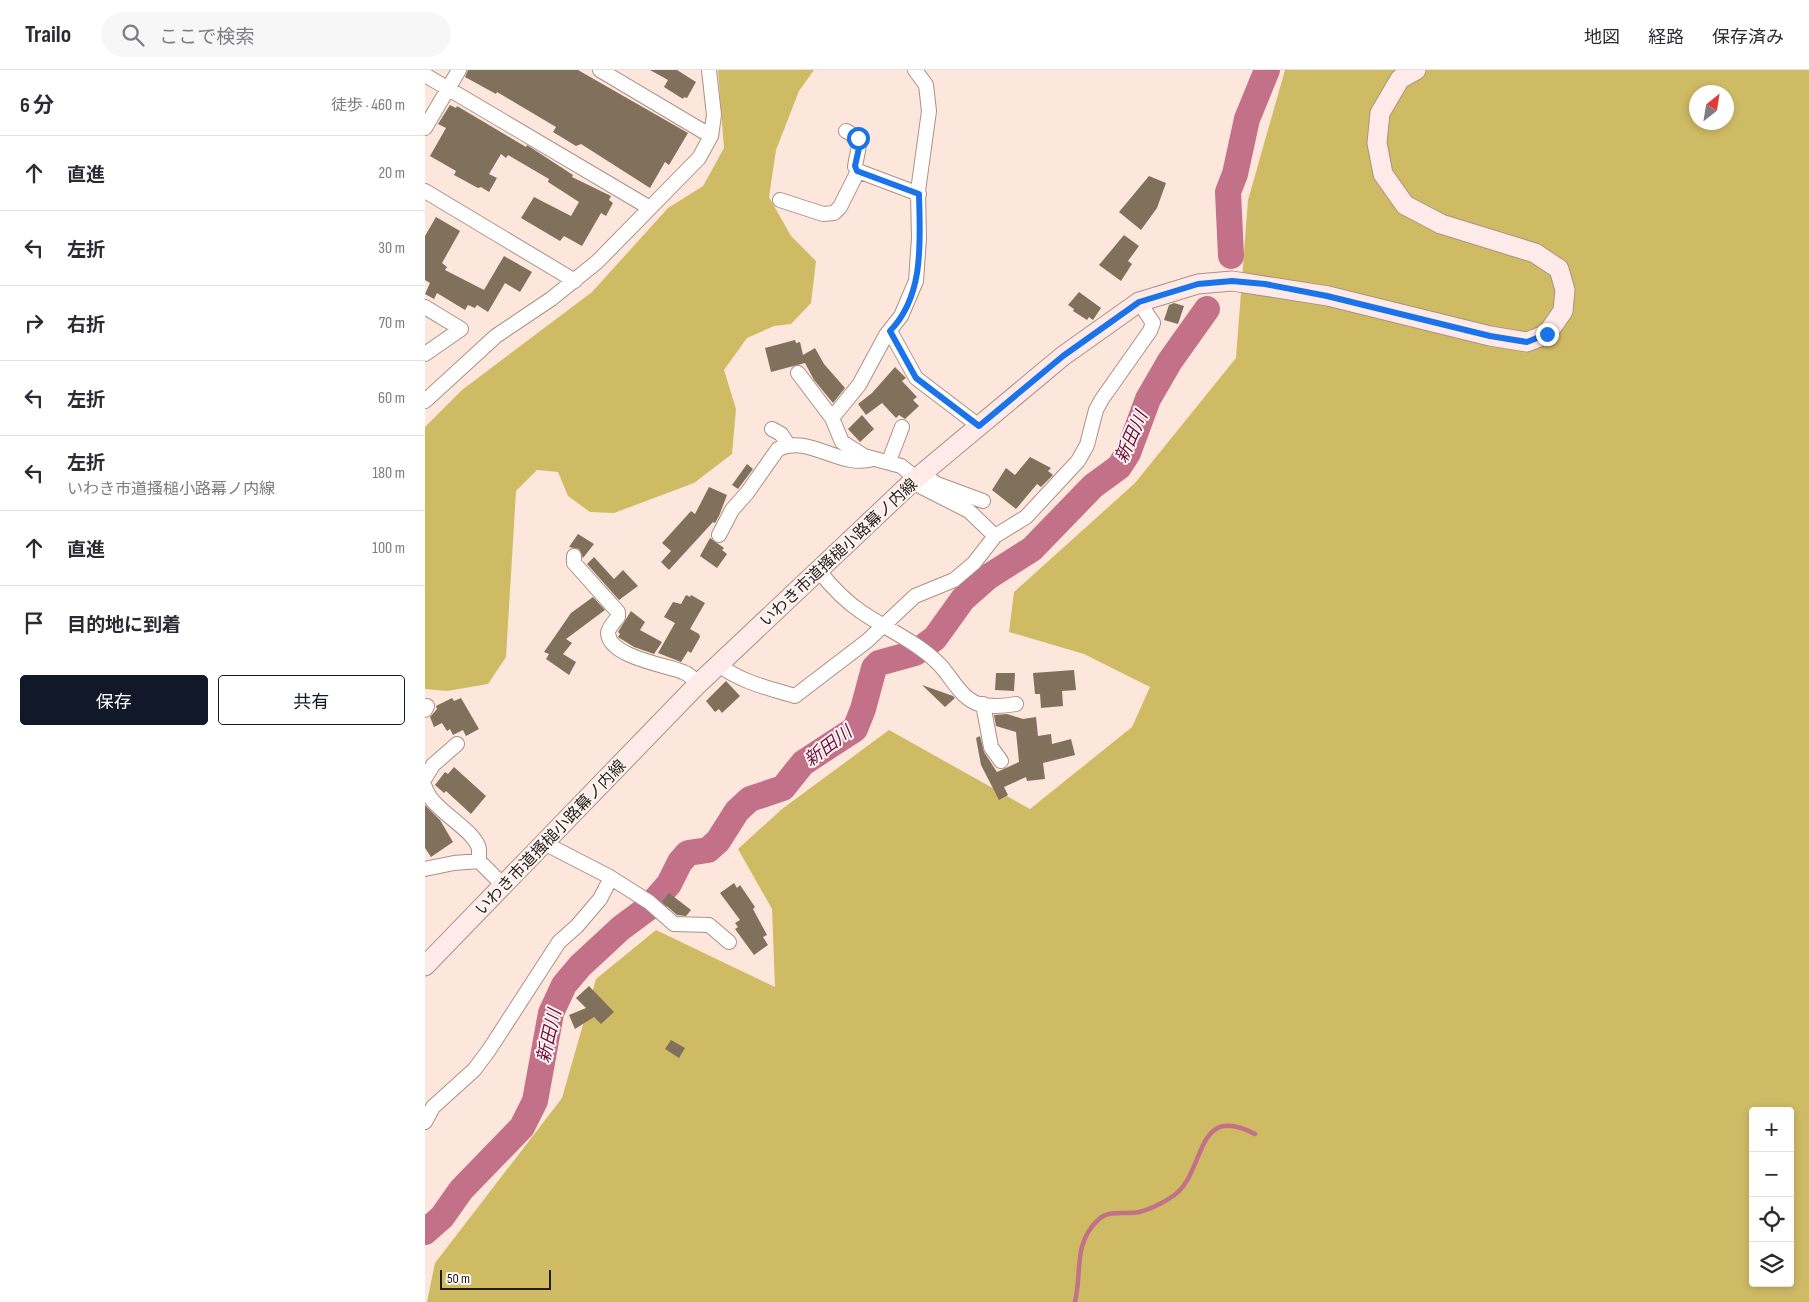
<!DOCTYPE html>
<html lang="ja">
<head>
<meta charset="utf-8">
<style>
  body { margin:0; font-family:"Sofia Sans Condensed","Noto Sans JP",sans-serif; background:#f7f7f7; color:#2b2b33 }
  .controls { position:absolute; right:15px; bottom:15px; display:grid; overflow:hidden; border-radius:5px; box-shadow:0 2px 8px #0003 }
  .controls button { width:45px; height:45px; display:grid; place-items:center; padding:0; border:0; border-bottom:1px solid #e1e1e2; background:#fff; color:#2b2b33; font:25px sans-serif }
  .compass { position:absolute; left:1264px; top:15px; width:45px; height:45px; border-radius:50%; background:#fff; box-shadow:0 2px 8px #0003; rotate:30deg }
  .scale { position:absolute; left:15px; bottom:12px; width:111px; box-sizing:border-box; padding-left:5px; border:2px solid #271d18; border-top:0; font-size:14px; line-height:18px; white-space:nowrap; color:#271d18; -webkit-text-stroke:4px #fdf7f4; paint-order:stroke }
  .stop { position:absolute; width:15px; height:15px; margin:-11px; border:4px solid #1a73e8; border-radius:50%; background:#fff }
  .stop.end { background:#1a73e8; border-color:#fff; box-shadow:0 1px 5px #0008 }
  .list { margin:0; padding:0; list-style:none }
  h2 { display:flex; justify-content:space-between; align-items:center; height:65px; margin:0; padding:0 20px; font-size:21px }
  h2 small { font-size:16px; font-weight:400; color:#7c7c81 }
  .list li { display:grid; grid-template-columns:32px 1fr auto; gap:15px; align-items:center; box-sizing:border-box; height:75px; padding:0 20px; border-top:1px solid #e1e1e2 }
  .list b { display:block; font-size:19px; white-space:nowrap }
  .list p { margin:0; font-size:16px; white-space:nowrap; color:#7c7c81 }
  .list em { font-size:16px; font-style:normal; color:#7c7c81 }
  .actions { display:flex; gap:10px; padding:15px 20px }
  .actions a { flex:1; padding:11px 0; border:1px solid #111827; border-radius:5px; text-align:center; font-size:18px; color:#111827 }
  .actions .main { background:#111827; color:#fff }
  .icon { flex:none; width:28px; height:28px; fill:none; stroke:currentColor; stroke-width:2; stroke-linecap:round; stroke-linejoin:round }
  .map { position:relative; flex:none; width:1384px; height:1232px; overflow:hidden }
  header { display:flex; align-items:center; gap:30px; box-sizing:border-box; height:70px; padding:0 25px; background:#fff; border-bottom:1px solid #e1e1e2 }
  header strong { font-size:24px }
  nav { display:flex; gap:28px; margin-inline-start:auto; font-size:18px }
  .search { width:350px; height:45px; background:#f7f7f7; display:flex; align-items:center; gap:12px; box-sizing:border-box; padding:0 18px; border-radius:28px; color:#7c7c81; font-size:19px }
  main { display:flex }
  aside { flex:1; background:#fff }
  .map>svg:first-child { display:block }
  .forest { fill:#d0bb65; fill-rule:evenodd }
  .lines { fill:none; stroke-linecap:round; stroke-linejoin:round }
  .stream { stroke:#c37089; stroke-width:4.5 }
  .river { stroke:#c37089; stroke-width:26 }
  .building { fill:#81705c }
  .street-casing { stroke:#ab9184; stroke-width:16 }
  .secondary-casing { stroke:#ab9184; stroke-width:21 }
  .street { stroke:#fff; stroke-width:14 }
  .secondary { stroke:#feebe9; stroke-width:19 }
  .route { stroke:#1a73e8; stroke-width:6 }
  .labels { text-anchor:middle; stroke-width:4; stroke-linejoin:round; paint-order:stroke }
  .street-label { font-size:16px; fill:#271d18; stroke:#fdf7f4 }
  .water-label { font-size:18px; font-style:italic; fill:#750d3b; stroke:#fdf7f4 }
</style>
</head>
<body>
<header>
<strong>Trailo</strong>
<div class="search"><svg class="icon" aria-label="search" viewBox="0 0 24 24"><circle cx="10" cy="10" r="6"/><path d="M15 15l6 6"/></svg>ここで検索</div>
<nav><a>地図</a><a>経路</a><a>保存済み</a></nav>
</header>
<main>
<aside>
<h2>6 分<small>徒歩 · 460 m</small></h2>
<ul class="list">
<li><svg class="icon" aria-label="ahead" viewBox="0 0 24 24"><path d="M12 20V5M6 11l6-6 6 6"/></svg><div><b>直進</b></div><em>20 m</em></li>
<li><svg class="icon" aria-label="left" viewBox="0 0 24 24"><path d="M17 20v-9H6M10 6l-5 5 5 5"/></svg><div><b>左折</b></div><em>30 m</em></li>
<li><svg class="icon" aria-label="right" viewBox="0 0 24 24"><path d="M7 20v-9h11M14 6l5 5-5 5"/></svg><div><b>右折</b></div><em>70 m</em></li>
<li><svg class="icon" aria-label="left" viewBox="0 0 24 24"><path d="M17 20v-9H6M10 6l-5 5 5 5"/></svg><div><b>左折</b></div><em>60 m</em></li>
<li><svg class="icon" aria-label="left" viewBox="0 0 24 24"><path d="M17 20v-9H6M10 6l-5 5 5 5"/></svg><div><b>左折</b><p>いわき市道搔槌小路幕ノ内線</p></div><em>180 m</em></li>
<li><svg class="icon" aria-label="ahead" viewBox="0 0 24 24"><path d="M12 20V5M6 11l6-6 6 6"/></svg><div><b>直進</b></div><em>100 m</em></li>
<li><svg class="icon" aria-label="arrive" viewBox="0 0 24 24"><path d="M6 21V4h12l-3 4 3 4H6"/></svg><div><b>目的地に到着</b></div></li>
</ul>
<div class="actions"><a class="main">保存</a><a>共有</a></div>
</aside>
<div class="map">
<svg width="1384" height="1232" viewBox="0 0 1384 1232">
  <rect width="100%" height="100%" fill="#fde6db"/>
  <path class="forest" d="M293,0H389L374,21L351,80L344,127L366,166L391,191L386,233L366,254L349,256L322,268L299,300L311,339L307,384L269,413L189,443L165,442L143,426L133,402L112,400L91,421L81,587L63,614L22,621L0,619V357L37,320L167,222L243,138L278,116L299,78Z
    M860,0H1384V1232H2L10,1193L137,1028L171,909L231,860L350,917L347,839L313,779L357,739L464,660L605,739L707,657L725,617L659,584L584,562L589,522L710,413L811,288L823,130ZM1272,22H1302V52H1272ZM1328,1041H1365V1213H1328Z"/>
  <g class="lines">
    <path class="stream" d="M650,1232C657,1203 648,1173 673,1150C684,1139 700,1145 714,1142C726,1139 745,1130 754,1121C781,1093 772,1034 830,1064"/>
    <path class="river" d="M806,186L803,122L810,104L822,49L842,0
      M0,1162L17,1147L36,1120L97,1057L110,1031L126,943L139,915L155,896L196,858L223,838L244,814L255,792L263,783L283,780L293,771L312,741L325,729L358,718L378,693L430,659L438,639L449,598L454,593L490,583L510,568L538,529L563,507L607,479L668,416L694,397L703,383L723,329L745,291L782,239"/>
  </g>
  <path class="building" d="M43,0H153L263,63L244,95L240,92L225,118L156,74L151,76L128,62L131,57L72,22L71,24L40,7Z
    M225,0H252L271,12L262,28L259,27L258,29L239,17L243,10Z
    M25,35L31,38L32,36L101,77L102,75L148,105L147,107L186,126L184,130L188,133L181,146L176,143L157,176L139,166L135,171L96,148L109,127L146,146L154,132L123,112L124,109L83,85L81,88L76,84L64,104L72,108L64,122L56,117L53,118L29,105L31,101L5,86L21,58L13,54Z
    M724,106L741,113L732,138L716,160L694,142Z
    M11,147L35,161L17,193L22,197L20,200L59,220L79,186L107,202L95,222L80,213L63,242L52,235L50,238L43,235L40,240L12,223L9,229L0,224L5,213L0,210V166Z
    M699,165L714,176L703,191L707,194L696,211L674,195Z
    M654,222L676,238L668,250L664,247L662,250L648,241L649,239L643,235Z
    M749,233L759,236L753,254L739,250L744,235Z
    M370,270L371,273L375,272L378,285L390,278L399,294L420,318L408,333L389,310L380,293L346,302L340,278Z
    M470,297L481,308L477,311L492,327L488,330L494,336L480,349L474,345L471,348L457,333L441,345L433,334L447,323Z
    M437,345L449,359L435,372L423,359Z
    M605,387L626,398L623,401L628,405L616,417L612,414L591,439L567,420L581,398L590,405Z
    M322,394L328,399L313,419L307,415Z
    M284,417L302,425L294,446L290,453L288,452L244,500L236,492L246,481L237,473L266,441L270,444Z
    M153,464L169,474L158,488L154,479L144,477Z
    M285,468L299,478L297,480L302,484L292,498L275,486Z
    M169,487L189,509L198,500L213,516L194,530L162,494Z
    M261,525L265,527L266,525L280,533L265,559L274,564L275,567L266,583L263,581L256,592L233,583L250,553L239,547L248,532L256,534Z
    M168,527L180,540L141,569L147,573L138,584L151,592L144,605L121,589L124,584L119,582L146,543Z
    M206,541L220,552L215,560L237,572L229,584L209,577L193,567L195,564L193,562Z
    M649,600L651,620L637,621L638,636L616,638L615,624H610L608,603Z
    M571,603H590L589,621L570,620Z
    M301,611L315,626L297,643L294,639L290,642L281,631Z
    M497,615L528,626L530,628L520,637Z
    M27,628L29,631L36,628L54,659L41,666L38,660L28,665L25,659L22,661L17,653L9,657L5,647L12,639L11,636Z
    M582,644L598,649L611,647L613,666L626,664L627,674L646,669L650,685L618,693L620,709L602,711L601,707L579,717L583,725L574,730L556,695L551,668L555,666L559,682L572,702L594,692L591,662L571,656L569,645Z
    M29,697L61,726L46,744L21,721L19,723L10,715L20,702L23,704Z
    M0,735L15,750L28,772L6,787L0,778Z
    M309,813L312,818L315,815L330,837L328,839L342,865L338,867L343,875L329,885L310,859L313,857L310,853L315,850L295,823Z
    M244,823L266,840L261,846L252,845L237,832Z
    M164,916L189,942L176,954L169,947L150,959L144,945L161,938L151,928Z
    M246,970L260,978L254,988L240,979Z"/>
  <g class="lines">
    <defs>
      <path id="street" d="M175,0L286,66
        M0,5L225,138
        M0,58L34,0
        M421,61C441,71 432,78 430,97L433,101L494,124
        M0,121L150,211
        M355,130L398,144L409,143L415,137L433,101
        M0,237L36,259L0,284
        M465,261L491,308L554,356
        M373,303L407,348L417,372L439,386L476,396L492,409
        M0,331L71,266L126,229L172,192L274,88L286,66L289,45L284,0
        M407,348L434,315L461,265L476,246L491,211L494,168L493,121L504,41L501,15L490,0
        M347,359L356,364L364,376
        M464,391L477,357
        M497,404L512,414L558,431
        M487,412L544,441L570,466
        M294,465L307,440L322,423L353,379C384,364 415,399 448,389
        M149,486V493L193,542V547C190,551 183,558 183,563C184,587 241,595 258,602C264,604 269,609 273,614
        M394,501C406,516 419,530 435,541C461,559 491,571 514,594C526,606 536,629 554,634C565,637 580,636 591,634
        M294,595C316,612 343,618 370,626L442,571L490,526L529,510L549,493L570,466L601,447L653,391L662,375L671,340L677,329L725,261L728,253L714,232
        M558,634L566,677L576,691
        M0,640L2,636
        M0,708L8,695L32,674
        M0,717C6,740 50,759 54,779C54,782 54,787 54,791L78,815
        M119,773L183,806L224,832L249,854L284,855L304,872
        M0,799L29,793L54,791
        M0,1052L8,1037L49,1000L64,980L134,872L152,856L175,829L186,808"/>
      <path id="secondary" d="M0,896L273,614L487,412L638,286L714,232L773,214L807,211L903,226L1065,266L1102,272L1122,264L1138,241L1140,220L1134,199L1110,183L1016,154L980,135L958,104L952,73L955,43L975,9L991,0"/>
    </defs>
    <use href="#street" class="street-casing"/>
    <use href="#secondary" class="secondary-casing"/>
    <use href="#street" class="street"/>
    <use href="#secondary" class="secondary"/>
  </g>
  <g class="lines">
    <path class="route" d="M433,68L434,78L430,96L432,101L494,124C495,170 500,225 465,261L491,308L554,356L638,286L714,232L773,214L807,211L840,214L902,226L1065,266L1102,272L1122,264"/>
  </g>
  <g class="labels">
    <g class="street-label">
      <text transform="translate(413 482) rotate(-43)" y="6">いわき市道搔槌小路幕ノ内線</text>
      <text transform="translate(125 767) rotate(-46)" y="6">いわき市道搔槌小路幕ノ内線</text>
    </g>
    <g class="water-label">
      <text transform="translate(706 367) rotate(-66)" y="6">新田川</text>
      <text transform="translate(403 676) rotate(-37)" y="6">新田川</text>
      <text transform="translate(124 966) rotate(-77)" y="6">新田川</text>
    </g>
  </g>
</svg>
<div class="controls">
<button>+</button>
<button>−</button>
<button><svg class="icon" aria-label="locate" viewBox="0 0 24 24"><circle cx="12" cy="12" r="6"/><path d="M12 2v4M12 18v4M2 12h4M18 12h4"/></svg></button>
<button><svg class="icon" aria-label="layers" viewBox="0 0 24 24"><path d="M12 4l9 5-9 5-9-5zM3 14l9 5 9-5"/></svg></button>
</div>
<svg class="compass" viewBox="-18 -18 36 36"><path d="M0-13l5 13h-10z" fill="#e53935"/><path d="M0 13l5-13h-10z" fill="#7c7c81"/></svg>
<div class="scale">50 m</div>
<div class="stop" style="left:433px;top:68px"></div>
<div class="stop end" style="left:1122px;top:264px"></div>
</div>
</main>
</body>
</html>
